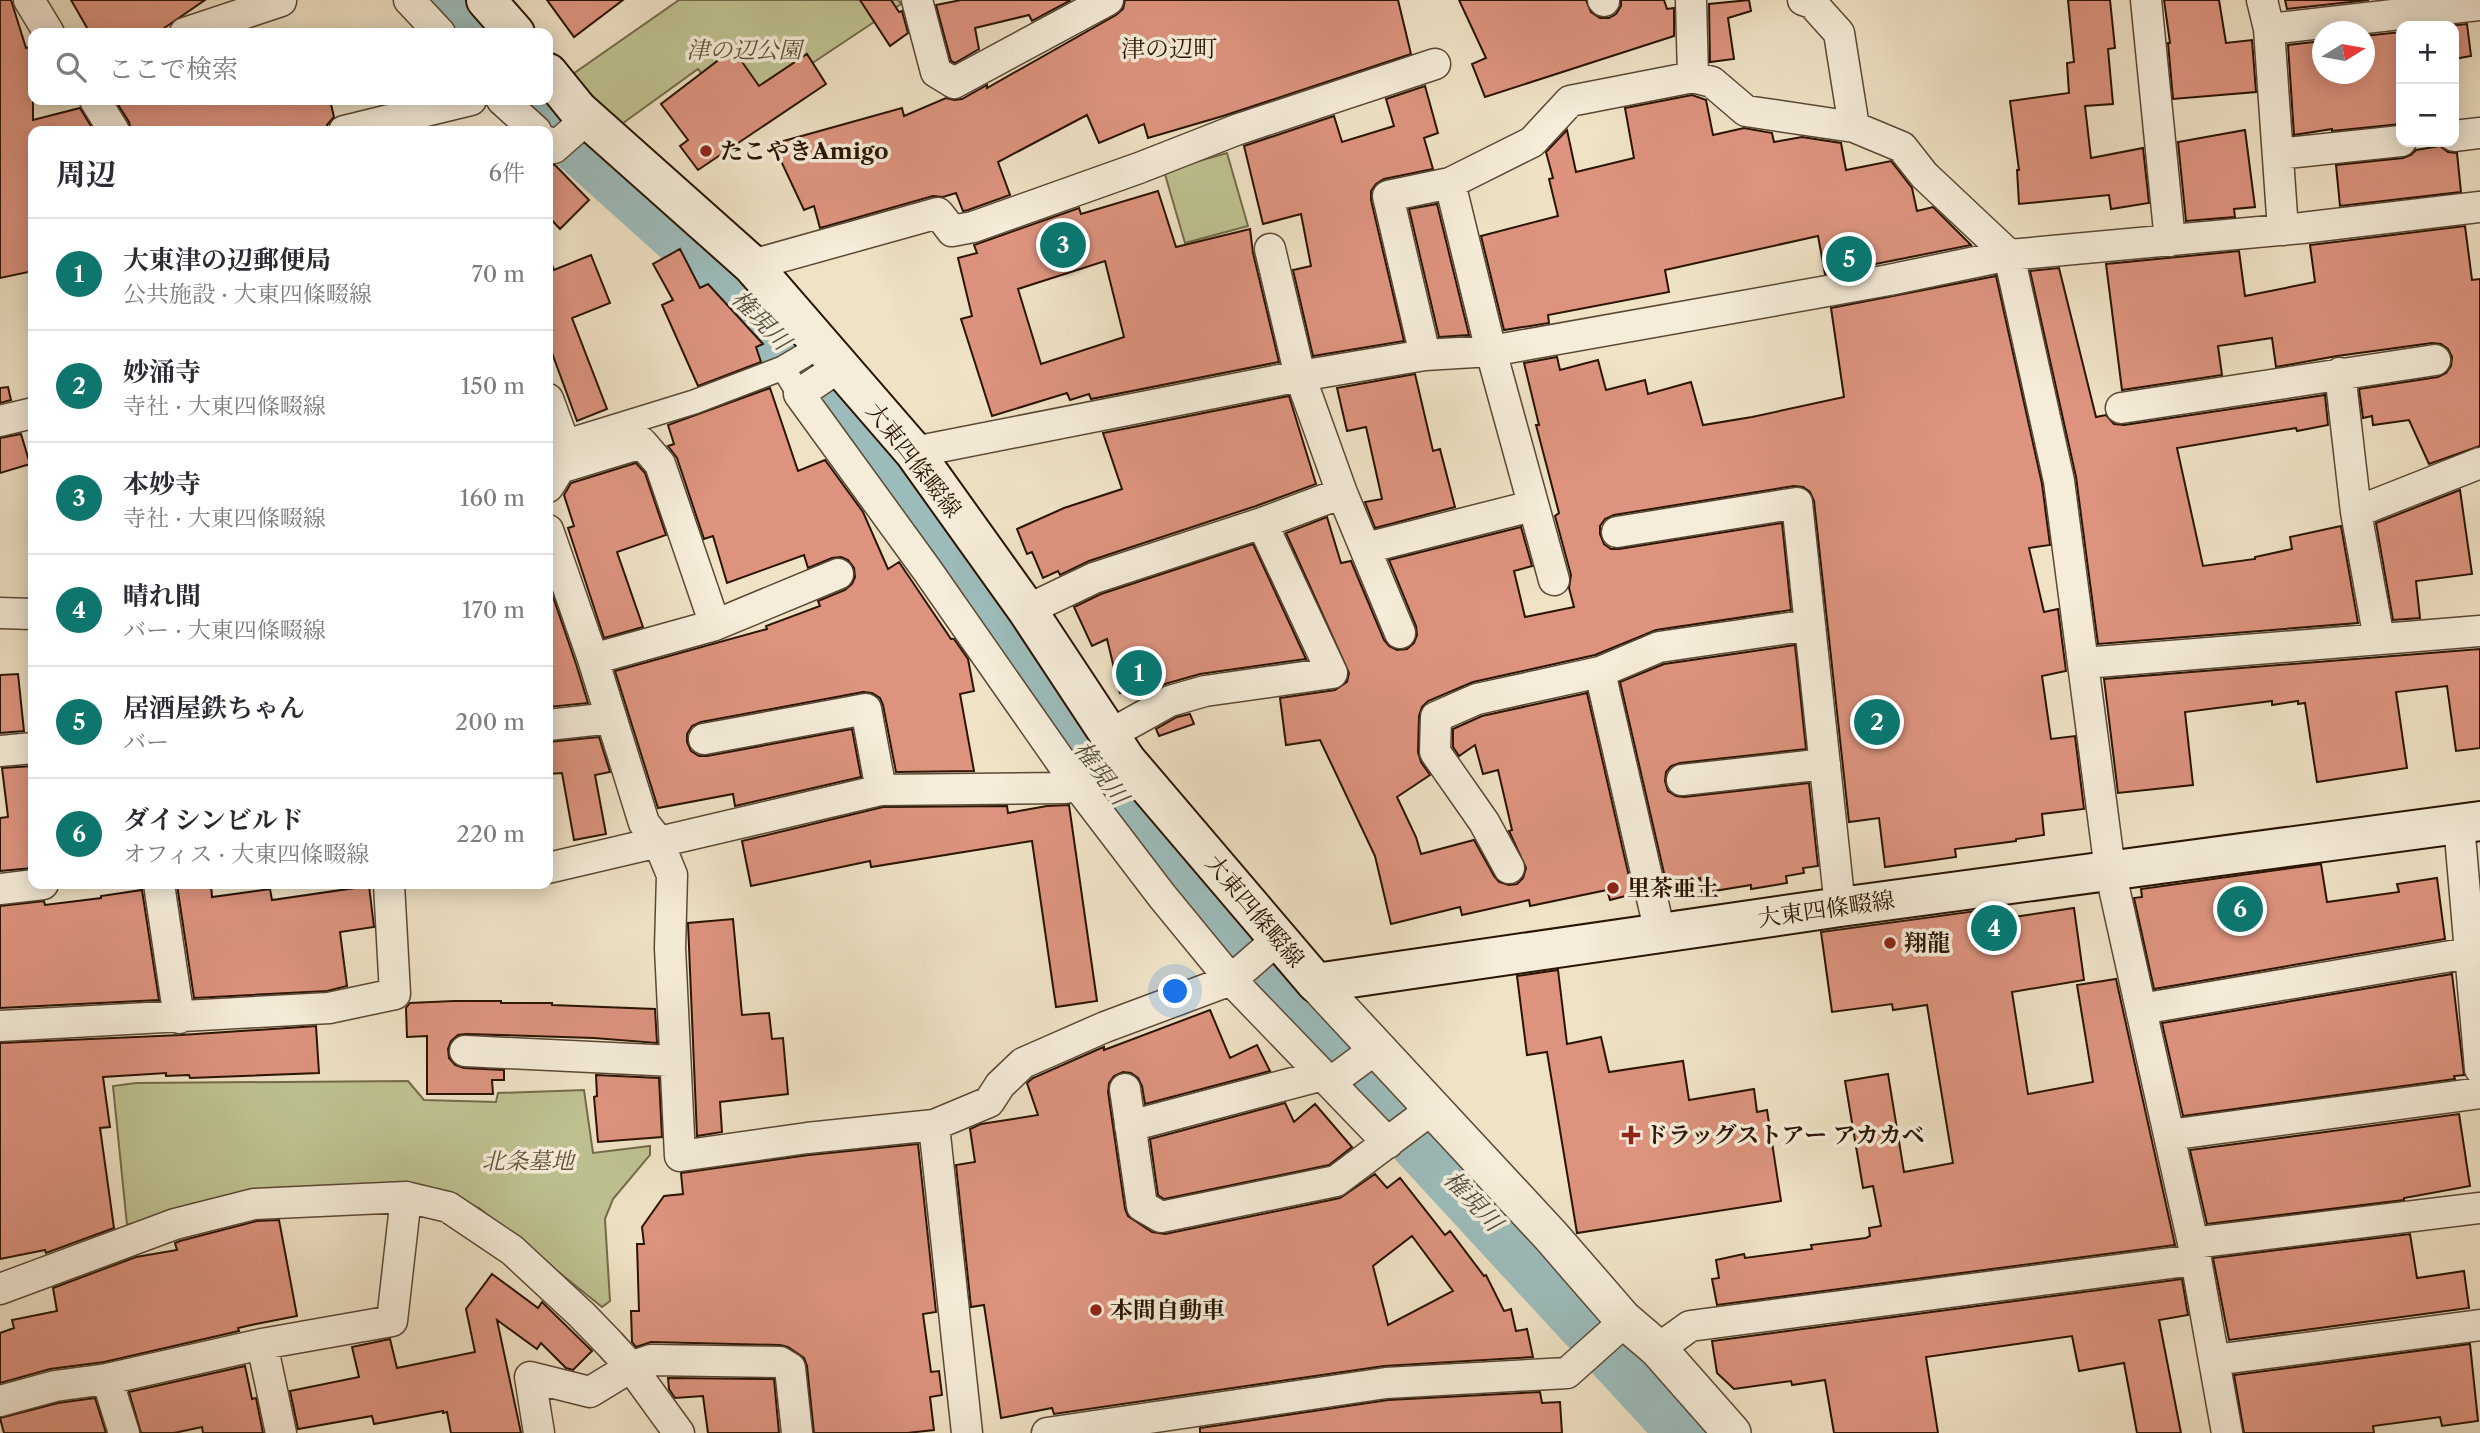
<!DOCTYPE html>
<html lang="ja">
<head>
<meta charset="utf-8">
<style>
  body { margin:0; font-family:"Libre Caslon Text","Noto Serif JP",serif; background:#f7f7f7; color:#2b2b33 }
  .controls { position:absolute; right:21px; top:21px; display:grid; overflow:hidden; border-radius:14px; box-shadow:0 4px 18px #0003 }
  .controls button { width:63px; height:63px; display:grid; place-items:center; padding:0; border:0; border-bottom:2px solid #e1e1e2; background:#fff; color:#2b2b33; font:35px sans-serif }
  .compass { position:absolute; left:2312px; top:21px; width:63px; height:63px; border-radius:50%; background:#fff; box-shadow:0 4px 18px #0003; rotate:79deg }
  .you { position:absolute; left:1176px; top:992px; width:24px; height:24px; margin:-18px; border:5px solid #fff; border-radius:50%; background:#1a73e8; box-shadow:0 0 0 10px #1a73e833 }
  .badge { display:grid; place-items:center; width:46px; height:46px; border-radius:50%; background:#0f766e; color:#fff; font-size:23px; font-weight:700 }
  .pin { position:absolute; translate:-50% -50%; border:4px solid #fff; box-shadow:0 2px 7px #0006 }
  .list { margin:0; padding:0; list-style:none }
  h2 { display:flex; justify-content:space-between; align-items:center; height:91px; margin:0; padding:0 28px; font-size:30px }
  h2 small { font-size:23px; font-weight:400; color:#7c7c81 }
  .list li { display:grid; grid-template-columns:46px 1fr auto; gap:21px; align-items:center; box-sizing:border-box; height:112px; padding:0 28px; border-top:2px solid #e1e1e2 }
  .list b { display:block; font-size:26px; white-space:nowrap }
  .list p { margin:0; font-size:23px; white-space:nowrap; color:#7c7c81 }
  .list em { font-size:23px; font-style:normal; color:#7c7c81 }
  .icon { flex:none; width:38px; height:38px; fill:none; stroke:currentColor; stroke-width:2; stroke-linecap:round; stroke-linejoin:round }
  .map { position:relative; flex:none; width:2480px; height:1433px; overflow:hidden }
  .search { position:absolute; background:#fff; box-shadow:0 4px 18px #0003; left:28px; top:28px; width:525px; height:77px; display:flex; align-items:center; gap:18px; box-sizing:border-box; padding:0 24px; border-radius:14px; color:#7c7c81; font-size:26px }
  .panel { position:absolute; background:#fff; box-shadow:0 4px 18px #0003; left:28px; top:126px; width:525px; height:763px; border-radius:14px }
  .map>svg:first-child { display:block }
  .green { fill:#bfc291; stroke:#746b4a; stroke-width:2 }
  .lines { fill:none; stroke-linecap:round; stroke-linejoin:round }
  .river { stroke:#9cbcbb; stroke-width:58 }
  .building { fill:#dd937e; stroke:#2a1403; stroke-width:2; fill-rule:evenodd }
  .pedestrian-casing { stroke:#5b4834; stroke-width:26 }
  .minor-casing { stroke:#5b4834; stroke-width:33 }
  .tertiary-casing { stroke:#5b4834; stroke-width:40 }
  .secondary-casing { stroke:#2a1403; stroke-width:42 }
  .pedestrian { stroke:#f5ecd9; stroke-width:23 }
  .minor { stroke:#f5ecd9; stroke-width:30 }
  .tertiary { stroke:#f5ecd9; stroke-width:37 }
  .secondary { stroke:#f5ecd9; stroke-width:38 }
  .poi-dot { fill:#8f2418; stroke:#f5ecd9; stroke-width:2.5 }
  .labels { text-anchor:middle; stroke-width:7; stroke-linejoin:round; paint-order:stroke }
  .park-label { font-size:23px; font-style:italic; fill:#5e5135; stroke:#f5ecd9 }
  .poi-label { font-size:23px; font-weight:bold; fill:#2a1403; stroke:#f5ecd9; text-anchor:start }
  .street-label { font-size:23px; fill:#2a1403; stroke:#f5ecd9 }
  .neighbourhood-label { font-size:24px; fill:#2a1403; stroke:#f5ecd9 }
  .water-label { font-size:24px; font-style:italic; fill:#524f43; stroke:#f5ecd9 }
</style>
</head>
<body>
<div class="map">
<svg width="2480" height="1433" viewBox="0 0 2480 1433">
  <rect width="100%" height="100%" fill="#efe2c5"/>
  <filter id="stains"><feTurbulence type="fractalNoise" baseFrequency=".00286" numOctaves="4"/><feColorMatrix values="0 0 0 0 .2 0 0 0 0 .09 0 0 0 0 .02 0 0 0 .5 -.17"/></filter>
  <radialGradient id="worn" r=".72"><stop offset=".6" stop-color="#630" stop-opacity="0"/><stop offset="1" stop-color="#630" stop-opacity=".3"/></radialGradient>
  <path class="green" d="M679,0H898L901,4L733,116L698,69L619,126L573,74Z
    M1227,153L1248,226L1185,243L1164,171Z
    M408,1081L424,1100L496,1102L498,1093L584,1090L593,1153L650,1146V1155L613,1199L605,1219L610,1301L602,1307L479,1208L442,1191L227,1198L127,1225L113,1086L136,1083Z"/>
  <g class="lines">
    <path class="river" d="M444,0L474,33
      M534,100L561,129L678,234L795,356L886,472L1110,788L1248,957L1687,1433"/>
  </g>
  <path class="building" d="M0,0H11L26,48L33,46V120L80,108L94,131H33V271L0,278Z
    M71,0H205L157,33H90Z
    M547,0H623L574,37Z
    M860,0H891L899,12L902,11L908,33L890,46Z
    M961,0H1071L1032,21L1029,15L975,28L979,49L955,63L951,61L936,5Z
    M1125,0H1398L1411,54L1223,116L1148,138L1144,124L1099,143L1087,115L998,162L1010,195L968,210L963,211L956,193L943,197L933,196L820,228L814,206L804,210L773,144L902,108L904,116L946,98L954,100L962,99L987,85V88L1116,15L1123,9Z
    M1459,0H1586L1591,12L1600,18H1609L1616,14L1621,6V0H1664L1667,9L1674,8V36L1485,97L1472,64L1486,58Z
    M1749,0L1751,11L1728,18L1734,59L1710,62L1709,4Z
    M2068,0H2110L2115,48L2108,49L2113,104L2085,106L2091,158L2143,148L2149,203L2111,209L2109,195L2019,204L2017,170H2019L2010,101L2069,93L2067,63L2074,62Z
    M2164,0H2219L2226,43L2252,40L2256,92L2173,99L2168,43H2170Z
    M2285,0H2369L2287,9Z
    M2467,24L2471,56L2454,59V26H2448Z
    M2401,32V124L2332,131V129L2294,135L2288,45L2322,41V74H2364V36Z
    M733,49L759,86L807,54L826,84L698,170L680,146L688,140L661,104Z
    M1425,86L1438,133L1424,138L1433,169L1384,179L1376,184L1371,191V200L1404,341L1313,356L1293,270L1311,266L1301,214L1263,224L1244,146L1334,116L1342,142L1394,126L1386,99Z
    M1692,95L1706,100L1713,135L1744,128L1772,133L1774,142L1802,137L1841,143L1846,170L1891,161L1912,188L1917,211L1933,207L1971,245L1825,274L1818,236L1665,270L1669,292L1548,315L1549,323L1504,330L1481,236L1558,216L1549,179L1553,178L1546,152L1567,130L1576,172L1634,158L1625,108Z
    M115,100H330L334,117L327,125V131H131L129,122Z
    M2245,130L2255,207L2234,209L2235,217L2186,221L2178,142Z
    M2440,146L2448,152L2457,153L2461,192L2340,206L2336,165L2403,158L2411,155L2416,150Z
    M548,164L555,165L589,200L560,229L548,216Z
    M1158,191L1176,247L1250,229L1253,253L1279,362L1091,399L1089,394L1070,400L1067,393L992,416L961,319L972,316L958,258L977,253L974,245L1079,208L1081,214ZM1105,261L1124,337L1041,364L1018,289Z
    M1437,204L1469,335L1439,337L1409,209Z
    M2465,226L2472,280L2480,279V446L2429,464L2409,420L2373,425L2372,416L2363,418L2359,389L2438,377L2446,373L2451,366L2452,357L2448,349L2441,344L2432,343L2337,356L2276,367L2272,338L2218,346L2222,375L2122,390L2106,264L2239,251L2245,296L2315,282L2310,245Z
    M680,249L700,288L708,284L763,344L756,347L761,362L698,386L662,305L673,300L653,264Z
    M591,255L610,303L572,318L607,409L577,421L548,342V260H550L554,270Z
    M2059,268L2096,417L2106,415L2114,424L2124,425L2325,395L2328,425L2297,431L2296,428L2177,448L2203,566L2255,559V557L2292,549L2290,537L2341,526L2358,623L2098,644L2076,477L2030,271Z
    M1996,276L2042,484L2050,545L2029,548L2044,612L2058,609L2066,671L2042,676L2051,739L2075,736L2084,809L2042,814L2044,835L2016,839V841L1955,849L1956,857L1885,867L1879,818L1849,822L1814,501L1810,492L1803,487L1794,486L1614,515L1605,519L1600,526V534L1604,544L1611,549H1619L1782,523L1791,610L1656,630L1595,655L1473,682L1428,701L1422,707L1419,716L1418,752L1421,762L1430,775L1397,797L1416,837L1421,854L1474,840L1494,876L1499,882L1509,885L1517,884L1523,878L1526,868L1509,831L1512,830L1498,770L1483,774L1475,745L1459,756L1453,747V729L1482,716L1587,693L1633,894L1610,900L1607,890L1530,906L1529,900L1462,915L1460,907L1391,924L1375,856L1320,740L1286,745L1280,698L1335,690L1347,682L1349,673L1286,533L1327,517L1341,563L1351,561L1384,640L1389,646L1397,650L1407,649L1414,643L1417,635L1416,626L1389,560L1521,527L1532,566L1514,571L1525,617L1574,607L1569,588L1571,575L1555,516L1559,513L1536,425H1539L1524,363L1557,357L1560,370L1598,360L1606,390L1645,380L1648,394L1691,382L1703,425L1752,417L1844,397L1831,308Z
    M1415,374L1433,451L1440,449L1455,507L1375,528L1365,502L1382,499L1366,427L1347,431L1337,388Z
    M8,387L11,400L0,403V388Z
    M770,388L798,471L825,460L863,512L888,569L899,562L951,639H954L968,659L974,691L960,694L974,771L896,772L883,705L880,698L872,693L863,692L701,722L692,726L687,734V742L691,751L699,756H707L852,729L861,777L735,806L733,794L658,808L615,671L767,629L766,626L820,606L818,601L845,590L852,584L855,577L854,568L848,560L841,557L832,558L808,568L804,555L727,583L713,536L704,539L677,458L668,446L674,444L668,425Z
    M1289,396L1316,484L1256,506L1089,561L1060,575L1058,571L1043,578L1032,552L1027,554L1017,529L1064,508L1122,489L1103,433Z
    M21,434L30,464L0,473V438Z
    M636,463L645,473L666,535L617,552L643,627L604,638L568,528L574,526L564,495L571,483Z
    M2460,490L2472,574L2416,581L2420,618L2393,620L2376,523Z
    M1253,544L1306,659L1200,674L1165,684L1143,696L1141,689L1120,693L1107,639L1092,646L1074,607L1101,594Z
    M548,582L576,664L588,703L549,707Z
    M1795,645L1806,749L1680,763L1671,766L1666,772L1665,781L1668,791L1676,796L1684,797L1809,783L1818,866L1803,868L1804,873L1786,876L1787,883L1751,889V885L1702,893L1700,878L1667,886L1620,682L1664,664Z
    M2480,649V748L2456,751L2447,686L2396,692L2407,768L2317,782L2305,703L2298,704V701L2272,705V701L2185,712L2193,785L2118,793L2104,679Z
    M18,674L24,731L0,733V675Z
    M1190,714L1194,724L1159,736L1156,729L1177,717Z
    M599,737L610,772L595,775L606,834L574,840L562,773L548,774V742Z
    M33,766V868L0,871V818L8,817L2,768Z
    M1069,805L1097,1001L1056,1007L1032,841L871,867L870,861L751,886L742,841L883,807L1007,806L1008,813L1047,806Z
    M2321,864L2327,902L2399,892L2397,884L2437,878L2445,939L2154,989L2134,898L2142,897L2141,889Z
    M211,884L212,897L270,889L272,900L369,886L374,927L340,932L347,986L327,991L194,998L177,885Z
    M142,890L159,1000L0,1008V906L44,901L45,905L101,898V896Z
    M1998,908L2000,919L2074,908L2084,980L2012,992L2028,1094L2093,1082L2077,985L2116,979L2175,1245L1717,1305L1712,1279L1719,1278L1716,1260L1744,1254L1745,1258L1812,1249L1811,1245L1866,1238L1870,1236L1869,1228L1881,1226L1873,1186L1863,1188L1845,1081L1888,1074L1904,1172L1953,1163L1927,1005L1893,1010L1892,1004L1832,1012L1821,932Z
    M733,919L742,1015L769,1013L772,1039L783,1038L788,1094L720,1102L722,1132L697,1136L688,923Z
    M1558,970L1567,1044L1601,1037L1609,1072L1683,1061L1689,1100L1754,1089L1757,1112L1767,1110L1781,1201L1577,1233L1547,1052L1527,1055L1517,976Z
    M2452,974L2464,1075L2454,1076L2455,1079L2183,1116L2162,1023Z
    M454,1001H501V1003H552V1005L655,1009L657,1043L594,1038L466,1034L458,1035L451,1041L448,1049L449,1058L455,1065L464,1068L504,1070V1080H492L493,1094H427V1036L407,1037L406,1008L410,1003Z
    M1210,1010L1230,1058L1257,1045L1270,1071L1145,1104L1142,1086L1138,1078L1131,1073L1123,1072L1114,1076L1109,1083L1108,1092L1125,1209L1128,1216L1152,1232L1165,1234L1340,1198L1375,1174L1387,1188L1400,1178L1445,1235L1450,1231L1484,1276L1486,1275L1504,1311L1511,1309L1516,1331L1527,1329L1533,1357L1384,1366L1054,1414L1052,1408L1001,1418L984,1305L971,1307L956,1165L975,1162L970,1129L981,1124L1038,1115L1027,1083L1033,1078L1099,1049L1104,1047V1050ZM1412,1236L1453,1291L1388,1325L1373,1266Z
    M316,1026L319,1073L190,1078L189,1075L166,1076V1073L103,1077L110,1127L100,1128L114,1228L46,1253L45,1250L0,1259V1043L181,1035Z
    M596,1075L659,1078L662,1137L598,1142L594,1097L597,1096Z
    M1285,1103L1294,1122L1315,1104L1352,1147L1329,1165L1164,1199L1158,1195L1150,1139Z
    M2459,1114L2470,1186L2404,1198V1200L2207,1224L2190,1150Z
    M918,1144L936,1312L923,1314L931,1372L939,1371L942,1395L930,1397L934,1430L907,1433H814L807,1366L804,1358L788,1347L780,1345L651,1342L636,1347L632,1342L631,1311H639L637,1244H644L642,1227L664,1196L683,1194L681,1173L809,1155Z
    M279,1220L297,1316L256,1324L238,1328L239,1331L104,1362L50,1369L0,1383V1333L14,1328L12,1320L57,1311L53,1288L136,1257L177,1250L175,1243L180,1241L257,1221Z
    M2410,1234L2417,1278L2464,1271L2469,1308L2229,1340L2213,1258Z
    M492,1274L538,1308L542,1302L592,1351L573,1370L566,1368L541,1343L537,1349L497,1320L521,1433H451L447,1412L443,1413V1411L374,1424L372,1416L298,1429L290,1391L359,1377L352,1347L390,1339L397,1368L475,1352L466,1309Z
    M2182,1279L2188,1315L2159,1320L2181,1433H2137L2124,1363L2079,1371L2072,1336L1926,1357L1938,1433H1834L1825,1380L1792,1385L1791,1381L1734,1389L1717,1373L1712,1341Z
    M2470,1344L2478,1421L2442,1426L2440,1417L2373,1426L2374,1433H2244L2234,1375Z
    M245,1366L252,1399L256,1398L263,1433H203L202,1427L174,1433H141L129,1392Z
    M668,1378L774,1379L779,1433H708L703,1396L675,1398L669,1389Z
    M1540,1392L1542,1403L1560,1402L1562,1433H1200V1428L1388,1400Z
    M95,1398L106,1433H4L0,1418L58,1403Z"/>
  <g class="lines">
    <defs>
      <path id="pedestrian" d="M783,368L820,346
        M564,442L694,402L783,368L799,394"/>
      <path id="minor" d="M29,0L49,33
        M409,0L440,33
        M917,0L936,72L954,83L1108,0
        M1603,0L1604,1
        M1691,0L1693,77
        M1803,0L1812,3L1839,33L1854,127
        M2146,0L2170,241
        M2262,0L2269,29L2480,5
        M2269,29L2283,230
        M185,33L281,1
        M95,100L114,131
        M502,100L536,131
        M344,131L471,100
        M2454,136L2480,133
        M548,142L554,148L588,118
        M2278,154L2401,141
        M1450,183L1491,351L1554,580
        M1270,249L1300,376L1342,493L1400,633
        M752,265L938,213L952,231L973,227L1139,168L1236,130L1435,64
        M1425,355L1388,196L1450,183L1532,142L1570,101L1693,77L1712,82L1746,111L1854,127L1902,147L1924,175L2009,255L2059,481L2110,870L2193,1243L2227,1433
        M839,367L799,394L927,570L1078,786L1162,896L1231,980L1388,1143
        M2340,373L2356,512L2379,639
        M548,399L572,464
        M2121,408L2435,360
        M0,421L33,413
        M914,452L1300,376L1425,355L1491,351L1889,280L2009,255L2302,228L2480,207
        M548,487L560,468L642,443L660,464L715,625
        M2356,512L2480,463
        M548,530L593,659L644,823L658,841L672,875L670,948L680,1156L807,1138L934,1125L989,1102L1000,1085L1023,1063L1105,1027L1231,980L1279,938
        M1617,532L1797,503L1840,907
        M1366,548L1532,506
        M1027,610L1094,578L1262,523L1342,493
        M0,613L33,614
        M593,659L715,625L838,574
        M2084,663L2480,631
        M548,725L611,718
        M1109,735L1170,701L1205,691L1332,673L1262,523
        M704,739L866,709L881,790
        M0,751L33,748
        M1682,780L1825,764
        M2459,824L2480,1069
        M548,868L881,790L1065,788L1087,784L1126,760
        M1509,868L1484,822L1435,752L1436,717L1477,699L1600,672
        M159,884L179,1018
        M0,889L43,884
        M1660,933L1600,672L1659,647L1810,625
        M2141,1009L2480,951
        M0,1026L329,1008L395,994L389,884
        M465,1051L674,1061
        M1331,1082L1377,1048
        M1125,1089L1142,1206L1161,1217L1336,1181L1432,1109
        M934,1125L967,1433
        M1130,1126L1323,1075
        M2169,1135L2480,1093
        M2193,1243L2480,1208
        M0,1289L175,1224L254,1204L406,1197L448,1207L512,1250L582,1315L610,1344L631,1367L679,1433
        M262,1344L281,1433
        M1658,1349L1690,1326L2194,1260
        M2214,1360L2480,1325
        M107,1379L124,1433
        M0,1401L55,1386L107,1379L262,1344L392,1321L406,1197
        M539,1433L530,1377L590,1392L631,1367L651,1360L780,1362L790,1368L797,1433
        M1047,1433L1386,1383L1567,1373L1614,1331L1623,1319"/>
      <path id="tertiary" d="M1316,983L1551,1236L1623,1319L1658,1349L1732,1433"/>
      <path id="secondary" d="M486,0L515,33
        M548,73L578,110L752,265L914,452L1027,610L1126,760L1316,983L1840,907L2480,821"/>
    </defs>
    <use href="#pedestrian" class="pedestrian-casing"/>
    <use href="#minor" class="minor-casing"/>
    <use href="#tertiary" class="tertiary-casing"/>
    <use href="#secondary" class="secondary-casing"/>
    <use href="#pedestrian" class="pedestrian"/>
    <use href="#minor" class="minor"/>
    <use href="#tertiary" class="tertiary"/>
    <use href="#secondary" class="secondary"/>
  </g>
  <g class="poi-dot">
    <circle cx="706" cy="151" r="7"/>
    <circle cx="1613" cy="888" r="7"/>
    <circle cx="1890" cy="943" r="7"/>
    <path d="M1627.5 1124.5h7v7h7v7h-7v7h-7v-7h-7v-7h7z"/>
    <circle cx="1096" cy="1310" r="7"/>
  </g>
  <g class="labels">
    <g class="park-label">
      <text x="744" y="58">津の辺公園</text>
      <text x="528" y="1169">北条墓地</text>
    </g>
    <g class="poi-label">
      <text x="720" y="159">たこやきAmigo</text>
      <text x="1627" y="896">里茶亜土</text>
      <text x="1904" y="951">翔龍</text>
      <text x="1645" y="1143">ドラッグストアー アカカベ</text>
      <text x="1110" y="1318">本間自動車</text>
    </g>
    <g class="street-label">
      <text transform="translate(914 460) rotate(52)" y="8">大東四條畷線</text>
      <text transform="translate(1826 909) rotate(-8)" y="8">大東四條畷線</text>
      <text transform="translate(1255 911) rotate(50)" y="8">大東四條畷線</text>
    </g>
    <g class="neighbourhood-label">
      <text x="1169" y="57">津の辺町</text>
    </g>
    <g class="water-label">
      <text transform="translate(761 320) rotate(46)" y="8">権現川</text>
      <text transform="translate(1101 773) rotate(53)" y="8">権現川</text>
      <text transform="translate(1473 1201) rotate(47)" y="8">権現川</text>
    </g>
  </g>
  <rect width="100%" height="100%" filter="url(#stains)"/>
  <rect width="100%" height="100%" fill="url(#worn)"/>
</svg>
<div class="controls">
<button>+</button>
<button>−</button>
</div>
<svg class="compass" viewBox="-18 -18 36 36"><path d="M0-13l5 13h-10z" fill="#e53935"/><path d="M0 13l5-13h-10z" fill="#7c7c81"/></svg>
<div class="you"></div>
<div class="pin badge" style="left:1139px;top:673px">1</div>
<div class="pin badge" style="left:1877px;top:722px">2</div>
<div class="pin badge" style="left:1063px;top:245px">3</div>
<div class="pin badge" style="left:1994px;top:928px">4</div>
<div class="pin badge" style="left:1849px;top:259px">5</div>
<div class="pin badge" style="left:2240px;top:909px">6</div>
<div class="search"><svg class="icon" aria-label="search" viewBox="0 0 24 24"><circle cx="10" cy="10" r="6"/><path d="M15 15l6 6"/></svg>ここで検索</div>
<section class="panel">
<h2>周辺<small>6件</small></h2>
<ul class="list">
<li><span class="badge">1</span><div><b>大東津の辺郵便局</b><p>公共施設 · 大東四條畷線</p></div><em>70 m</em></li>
<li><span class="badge">2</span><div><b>妙涌寺</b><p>寺社 · 大東四條畷線</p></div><em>150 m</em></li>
<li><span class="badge">3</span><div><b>本妙寺</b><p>寺社 · 大東四條畷線</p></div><em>160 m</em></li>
<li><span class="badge">4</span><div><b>晴れ間</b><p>バー · 大東四條畷線</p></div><em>170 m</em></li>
<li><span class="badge">5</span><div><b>居酒屋鉄ちゃん</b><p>バー</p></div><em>200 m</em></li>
<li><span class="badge">6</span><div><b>ダイシンビルド</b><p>オフィス · 大東四條畷線</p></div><em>220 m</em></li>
</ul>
</section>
</div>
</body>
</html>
